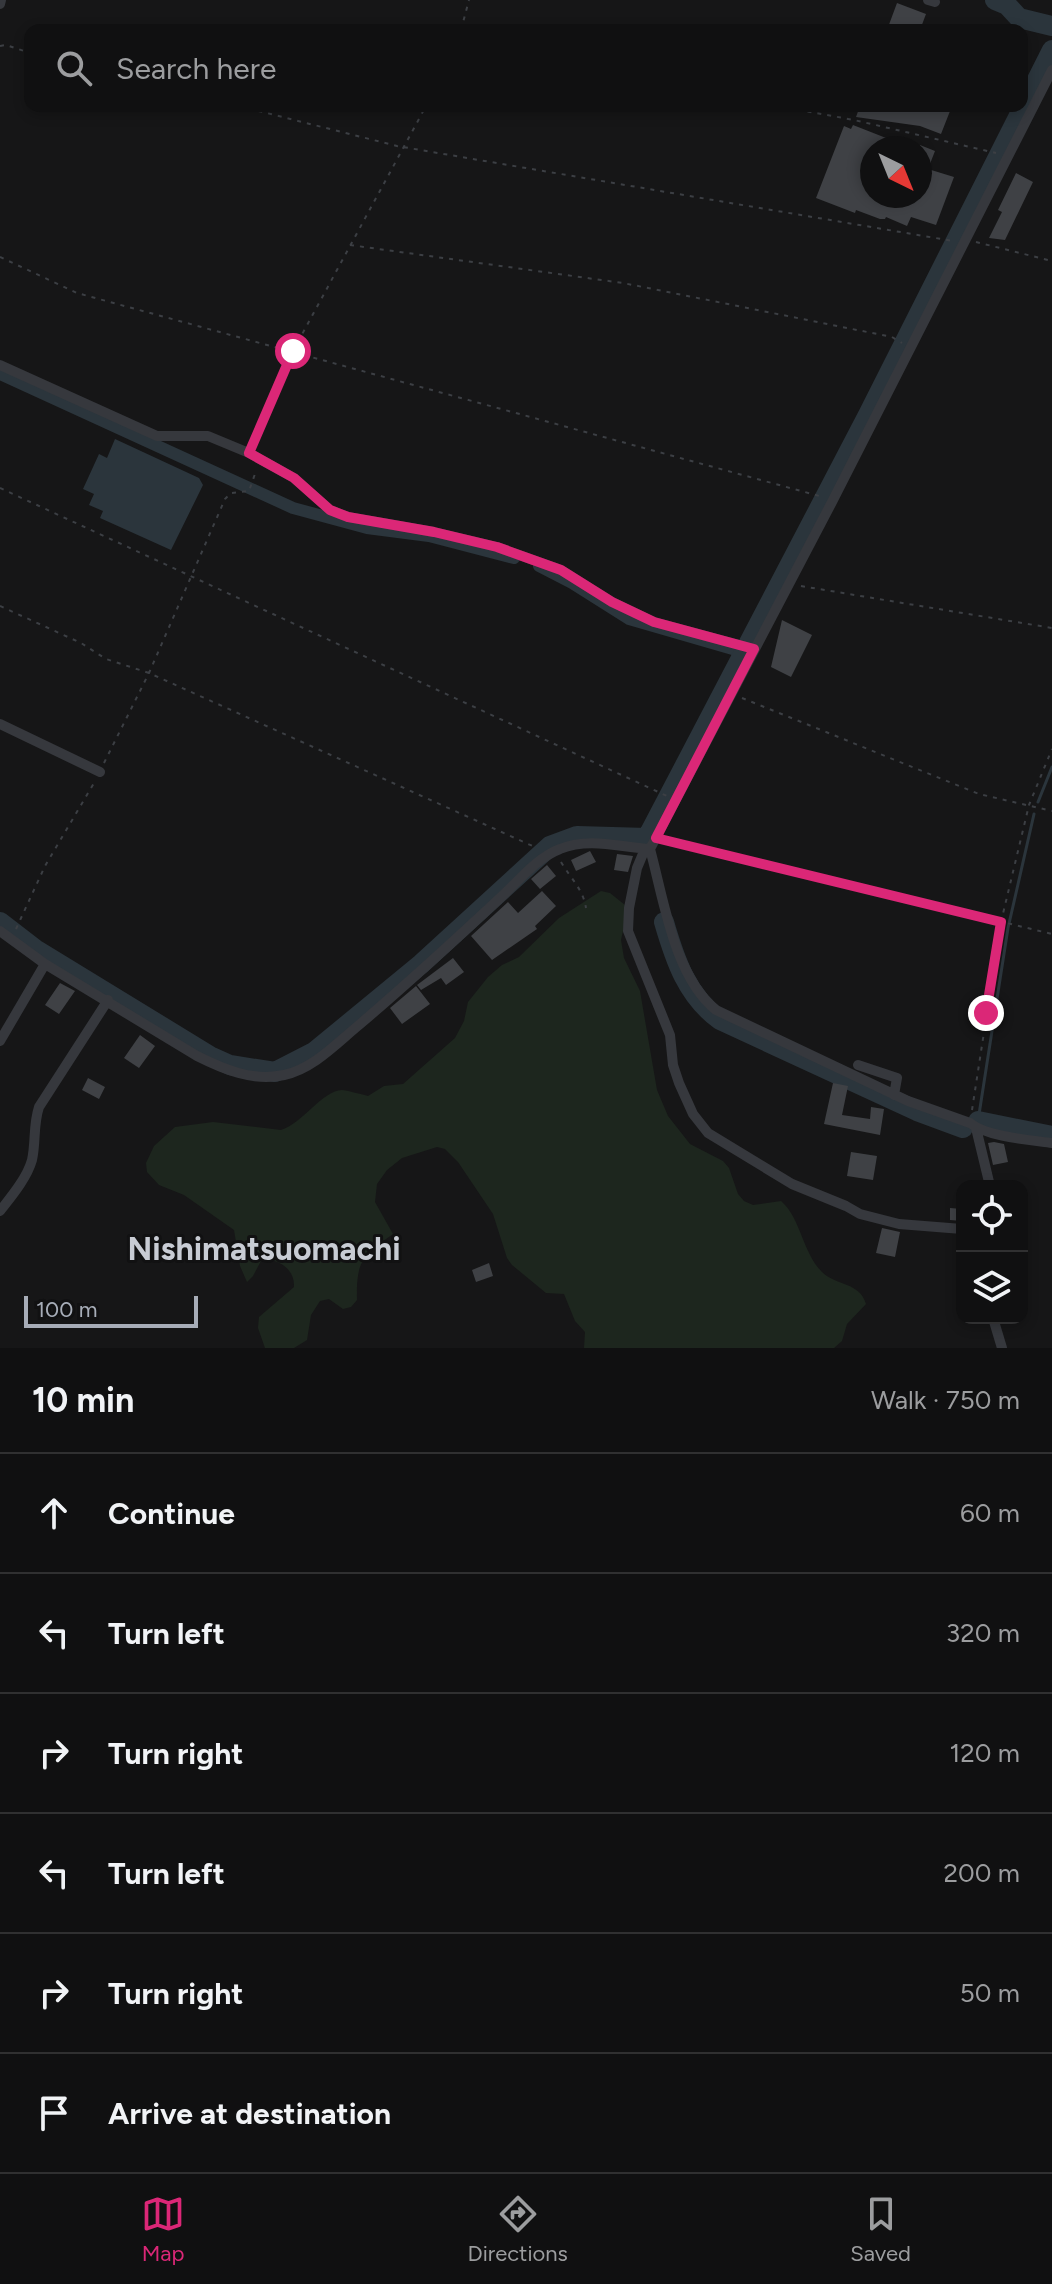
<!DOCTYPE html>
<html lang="en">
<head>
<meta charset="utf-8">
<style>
  body { margin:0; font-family:Figtree,sans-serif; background:#1e1e1f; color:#f1f3f6 }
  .controls { position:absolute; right:24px; bottom:24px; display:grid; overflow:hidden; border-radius:16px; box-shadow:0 4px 12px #0003 }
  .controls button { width:72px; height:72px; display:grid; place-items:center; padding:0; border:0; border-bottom:2px solid #303031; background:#101011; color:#f1f3f6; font:40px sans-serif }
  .compass { position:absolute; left:860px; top:136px; width:72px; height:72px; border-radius:50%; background:#101011; box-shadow:0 4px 12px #0003; rotate:137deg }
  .scale { position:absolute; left:24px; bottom:20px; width:174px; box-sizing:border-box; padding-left:8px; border:4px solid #a7adb8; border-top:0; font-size:22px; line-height:28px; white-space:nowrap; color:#a7adb8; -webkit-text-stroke:6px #111112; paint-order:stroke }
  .stop { position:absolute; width:24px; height:24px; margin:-18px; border:6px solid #db2777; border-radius:50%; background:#fff }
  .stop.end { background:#db2777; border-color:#fff; box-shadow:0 2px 8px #0008 }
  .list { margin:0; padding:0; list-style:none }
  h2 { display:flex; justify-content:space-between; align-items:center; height:104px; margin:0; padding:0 32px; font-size:34px }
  h2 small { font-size:26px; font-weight:400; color:#9c9d9f }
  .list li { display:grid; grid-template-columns:52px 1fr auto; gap:24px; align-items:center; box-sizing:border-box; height:120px; padding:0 32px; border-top:2px solid #303031 }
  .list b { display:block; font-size:30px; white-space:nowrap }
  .list em { font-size:26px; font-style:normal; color:#9c9d9f }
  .icon { flex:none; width:44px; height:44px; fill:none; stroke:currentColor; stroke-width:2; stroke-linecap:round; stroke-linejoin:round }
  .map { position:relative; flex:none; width:1052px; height:1348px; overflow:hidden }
  .search { position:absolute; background:#101011; box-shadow:0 4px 12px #0003; left:24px; right:24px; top:24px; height:88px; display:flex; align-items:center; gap:20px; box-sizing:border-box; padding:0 28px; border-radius:16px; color:#9c9d9f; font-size:30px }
  .sheet { height:824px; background:#101011 }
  nav { display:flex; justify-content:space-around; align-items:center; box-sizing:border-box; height:112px; border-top:2px solid #303031; background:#101011; font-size:22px; color:#9c9d9f }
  nav a { display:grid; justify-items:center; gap:4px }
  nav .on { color:#db2777 }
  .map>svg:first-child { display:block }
  .green { fill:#1d261e }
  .water { fill:#2b353c }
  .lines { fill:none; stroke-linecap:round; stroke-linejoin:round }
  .stream { stroke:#2b353c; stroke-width:3 }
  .canal { stroke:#2b353c; stroke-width:12 }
  .river { stroke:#2b353c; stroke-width:20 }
  .building { fill:#3f4145 }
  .path { stroke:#3c3f44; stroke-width:2; stroke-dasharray:4 6; stroke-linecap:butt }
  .minor { stroke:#36383d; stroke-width:10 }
  .route { stroke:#db2777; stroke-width:10 }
  .labels { text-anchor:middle; stroke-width:6; stroke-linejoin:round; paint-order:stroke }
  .quarter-label { font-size:32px; font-weight:bold; fill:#c8ccd4; stroke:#111112 }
</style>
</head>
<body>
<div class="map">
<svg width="1052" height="1348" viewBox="0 0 1052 1348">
  <rect width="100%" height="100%" fill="#161617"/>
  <path class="green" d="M601,891L610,893L625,905L627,913L621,940L624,958L640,991L657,1090L668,1116L690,1144L723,1161L729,1168L738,1194L744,1201L753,1205L781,1201C801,1218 802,1252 822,1272C836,1286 860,1282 866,1304L847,1324L842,1341L834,1348H584L585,1332L575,1321L564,1294L546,1293L512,1265L507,1258L493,1214L458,1162L445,1149L437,1147L402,1158L387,1170L377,1184L375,1202L393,1234C363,1256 356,1260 357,1300L351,1307L343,1309L329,1299L320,1301L311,1315L307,1340L294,1348H265L258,1328L259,1317L294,1287C295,1270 280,1259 262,1259L253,1276L247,1282L240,1266L234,1230L184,1195L159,1185L147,1172L146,1163L154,1146L175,1127L213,1122L281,1130C302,1124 323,1090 342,1090C350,1091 360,1094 368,1096L384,1086L403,1084L455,1038L464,1021L468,1002L488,977L502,965L519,957L559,918Z"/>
  <path class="water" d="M115,439L199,478L203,485L171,550L100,518L103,511L89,505L94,494L83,489L99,454L107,458Z"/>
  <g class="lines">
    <path class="stream" d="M1038,802L1052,767
      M978,1121L1008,928L1034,814"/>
    <path class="canal" d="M0,374L293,508L367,528L429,536L514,558
      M539,566L572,583L629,619L743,652"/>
    <path class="river" d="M995,0L1007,5L1019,18L1052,26
      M0,922L35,949L210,1056L230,1065L275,1072L314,1052L421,964L550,846L577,836L647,838L868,415L1052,50
      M664,922C675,960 687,996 720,1020L917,1111L963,1128
      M978,1121L1052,1136"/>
  </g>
  <path class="building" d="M897,3L926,14L920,30H887Z
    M860,106H952L941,134L920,126L856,117Z
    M853,125L909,147L872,148V196H920V145L935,151L928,169L954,177L936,225L911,217L907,226L886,217L885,219H880L856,210L855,213L816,198L844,126L851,129Z
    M1016,173L1033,182L1005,240L989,238L1002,212L998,210Z
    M782,620L812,635L791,677L771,667Z
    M590,851L596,862L576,871L571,860Z
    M617,854L633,856L628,872L614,870Z
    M547,865L556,876L540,889L531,879Z
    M542,891L556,906L535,926L537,929L492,960L471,936L508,902L518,913Z
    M453,958L464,972L446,985L441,978L421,990L417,985Z
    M60,983L75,991L59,1014L45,1005Z
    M416,986L430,1004L402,1024L390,1008Z
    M140,1035L155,1046L139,1068L124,1058Z
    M88,1078L105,1087L99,1099L82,1090Z
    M833,1083L848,1086L842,1115L870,1119L871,1107L884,1109L880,1135L824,1124Z
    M994,1142L1004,1144L1008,1162L993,1165L988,1143Z
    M851,1152L877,1156L873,1180L847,1176Z
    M950,1208L962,1209V1221L950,1220Z
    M882,1228L900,1232L895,1257L876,1253Z
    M489,1263L493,1276L476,1282L472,1270Z"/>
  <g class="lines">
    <path class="path" d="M461,30L469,0
      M0,46L6,45L30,53
      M239,106L397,146L953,241
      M778,106L854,120L996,153
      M976,242L1052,261
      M350,245L623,283L892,337L902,343
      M0,257L77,293L823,497
      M254,443L293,351L426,106
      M0,488L667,796
      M801,586L1052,628
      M0,606L81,643L106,659L149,673L537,848
      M742,698L979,794L1052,811
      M104,763L149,673L225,499L231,493L249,491L256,471
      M668,841L1052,934
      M561,862C571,879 583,889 586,908
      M16,929L45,866L94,783
      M972,1110L1001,922L1029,805L1052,749"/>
    <path class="minor" d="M928,0L935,2
      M0,4L1,0
      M1052,70L832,502L650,849C664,900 674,976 716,1010L908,1101L970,1123C987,1137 1030,1140 1052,1143
      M0,365L157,436H208L249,453L294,478L330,510L348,517L434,532L497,547L561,570L612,602L654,622L754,649
      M0,724L100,772
      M645,849L637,868L629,908L628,931L670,1035L673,1065L679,1083L693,1114L708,1133L792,1184L846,1206L860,1214L899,1224L962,1229
      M0,931L45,964L197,1056C223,1069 253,1082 284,1075C313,1069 337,1043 359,1025C407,984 453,942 499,899C517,883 536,858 560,849C589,837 619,847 650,849
      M0,1041L45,964
      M858,1065L897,1078L894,1095
      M976,1128L990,1186
      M0,1211C11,1197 27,1178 32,1160C36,1142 33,1125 39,1107L108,1000
      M993,1318L1002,1348"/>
  </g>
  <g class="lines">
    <path class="route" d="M293,351L249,453L294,478L330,510L348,517L434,532L497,547L561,570L612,602L654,622L754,649L656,838L1001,922L986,1013"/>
  </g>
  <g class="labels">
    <g class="quarter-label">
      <text x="264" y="1260">Nishimatsuomachi</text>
    </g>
  </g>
</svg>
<div class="controls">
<button><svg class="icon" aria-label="locate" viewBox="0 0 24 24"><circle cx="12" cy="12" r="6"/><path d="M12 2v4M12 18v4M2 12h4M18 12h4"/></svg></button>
<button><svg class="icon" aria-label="layers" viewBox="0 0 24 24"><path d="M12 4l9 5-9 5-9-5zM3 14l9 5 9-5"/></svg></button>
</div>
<svg class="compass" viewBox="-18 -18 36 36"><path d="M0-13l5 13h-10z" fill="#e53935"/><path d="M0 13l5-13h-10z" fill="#9c9d9f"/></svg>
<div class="scale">100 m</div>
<div class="stop" style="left:293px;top:351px"></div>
<div class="stop end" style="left:986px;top:1013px"></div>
<div class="search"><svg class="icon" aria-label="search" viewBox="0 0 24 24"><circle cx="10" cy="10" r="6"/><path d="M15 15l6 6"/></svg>Search here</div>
</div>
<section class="sheet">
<h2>10 min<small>Walk · 750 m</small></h2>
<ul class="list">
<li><svg class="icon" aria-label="ahead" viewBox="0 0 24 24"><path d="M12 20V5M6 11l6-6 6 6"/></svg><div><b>Continue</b></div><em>60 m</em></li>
<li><svg class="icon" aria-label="left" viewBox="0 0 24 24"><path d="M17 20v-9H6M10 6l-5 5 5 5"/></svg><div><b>Turn left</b></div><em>320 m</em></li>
<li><svg class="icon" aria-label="right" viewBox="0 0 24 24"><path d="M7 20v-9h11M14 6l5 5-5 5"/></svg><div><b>Turn right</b></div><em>120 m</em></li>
<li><svg class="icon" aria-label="left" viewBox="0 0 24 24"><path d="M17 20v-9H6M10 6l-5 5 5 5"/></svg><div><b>Turn left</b></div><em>200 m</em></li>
<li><svg class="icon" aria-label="right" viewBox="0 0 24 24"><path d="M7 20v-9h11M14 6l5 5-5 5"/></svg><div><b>Turn right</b></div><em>50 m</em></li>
<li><svg class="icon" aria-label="arrive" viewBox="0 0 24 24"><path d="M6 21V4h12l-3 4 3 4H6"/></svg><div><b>Arrive at destination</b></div></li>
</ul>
</section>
<nav>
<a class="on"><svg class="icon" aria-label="map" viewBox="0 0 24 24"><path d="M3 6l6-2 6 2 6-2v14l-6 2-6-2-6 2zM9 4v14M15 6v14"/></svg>Map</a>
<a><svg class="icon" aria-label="directions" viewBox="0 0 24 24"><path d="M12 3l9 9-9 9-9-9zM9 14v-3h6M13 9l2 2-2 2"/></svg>Directions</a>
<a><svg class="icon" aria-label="saved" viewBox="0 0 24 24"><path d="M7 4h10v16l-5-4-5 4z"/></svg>Saved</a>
</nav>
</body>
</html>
